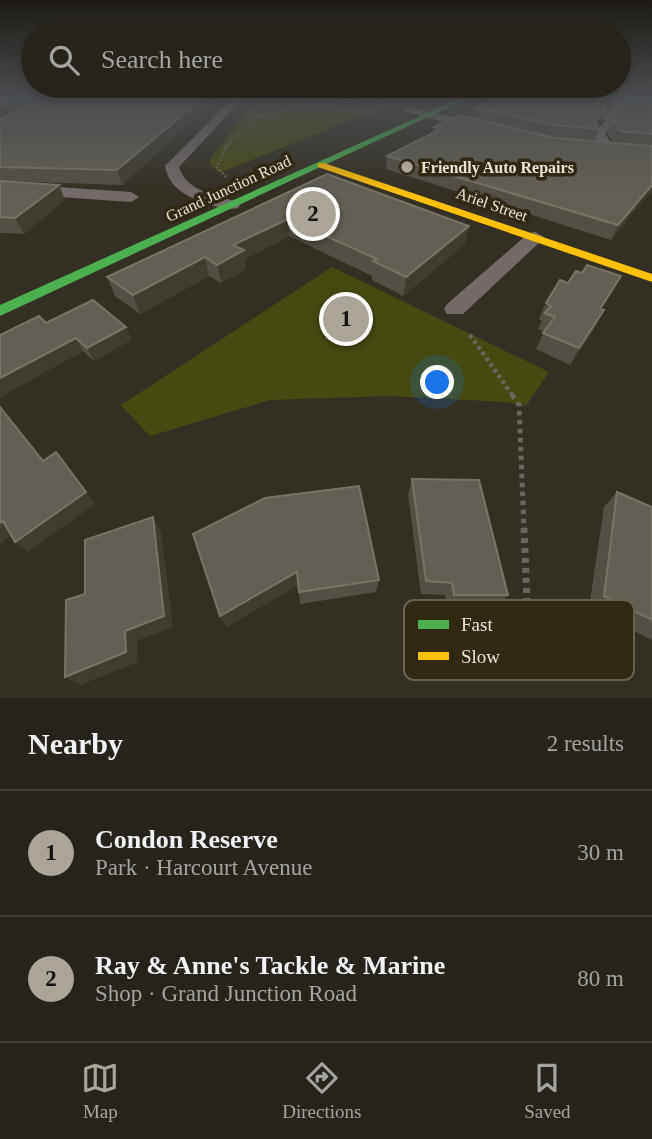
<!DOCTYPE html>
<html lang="en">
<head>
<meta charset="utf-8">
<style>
  body { margin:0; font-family:Georgia,serif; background:#332f27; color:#f1f3f6 }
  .you { position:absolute; left:438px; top:383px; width:24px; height:24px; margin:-18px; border:5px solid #fff; border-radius:50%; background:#1a73e8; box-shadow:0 0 0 10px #1a73e833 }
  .badge { display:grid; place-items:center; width:46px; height:46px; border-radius:50%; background:#aaa598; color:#111; font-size:23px; font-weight:700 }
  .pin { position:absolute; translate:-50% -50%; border:4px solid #fff; box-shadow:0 2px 7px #0006 }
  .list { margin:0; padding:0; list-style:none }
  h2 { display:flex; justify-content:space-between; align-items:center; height:91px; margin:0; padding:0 28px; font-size:30px }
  h2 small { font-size:23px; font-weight:400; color:#a4a4a2 }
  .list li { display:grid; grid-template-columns:46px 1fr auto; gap:21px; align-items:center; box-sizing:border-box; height:126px; padding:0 28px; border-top:2px solid #434039 }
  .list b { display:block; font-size:26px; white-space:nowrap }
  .list p { margin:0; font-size:23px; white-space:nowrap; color:#a4a4a2 }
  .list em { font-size:23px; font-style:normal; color:#a4a4a2 }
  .icon { flex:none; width:38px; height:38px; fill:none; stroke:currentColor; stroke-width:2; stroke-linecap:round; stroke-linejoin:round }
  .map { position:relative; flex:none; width:652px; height:698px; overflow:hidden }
  .search { position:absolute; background:#27231a; box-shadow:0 4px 10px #0003; left:21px; right:21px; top:21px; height:77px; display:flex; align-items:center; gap:18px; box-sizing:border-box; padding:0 24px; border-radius:38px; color:#a4a4a2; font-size:26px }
  .sheet { height:343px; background:#27231a }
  nav { display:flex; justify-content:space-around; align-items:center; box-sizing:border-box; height:98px; border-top:2px solid #434039; background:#27231a; font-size:19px; color:#a4a4a2 }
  nav a { display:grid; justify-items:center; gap:4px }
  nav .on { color:#aaa598 }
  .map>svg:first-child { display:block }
  .green { fill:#474a10 }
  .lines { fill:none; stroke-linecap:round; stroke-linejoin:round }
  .path-far4 { stroke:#6b6560; stroke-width:2; stroke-dasharray:2 2; stroke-linecap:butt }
  .path-far3 { stroke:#6b6560; stroke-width:2.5; stroke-dasharray:2 2; stroke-linecap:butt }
  .path-far2 { stroke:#6b6560; stroke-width:4.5; stroke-dasharray:3.5 3.5; stroke-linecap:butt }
  .path-far1 { stroke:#6b6560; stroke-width:5; stroke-dasharray:4.5 4.5; stroke-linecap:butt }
  .path { stroke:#6b6560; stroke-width:7; stroke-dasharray:5 5; stroke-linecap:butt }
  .street { fill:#736a69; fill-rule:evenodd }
  .fast { fill:#4caf50; fill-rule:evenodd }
  .slow { fill:#ffc107; fill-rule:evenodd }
  .wall { fill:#534f44 }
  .shaded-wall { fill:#403c30 }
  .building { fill:#645f54; stroke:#797468; stroke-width:2 }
  .poi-dot { fill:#aaa598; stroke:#312812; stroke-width:2.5 }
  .labels { text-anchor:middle; stroke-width:7; stroke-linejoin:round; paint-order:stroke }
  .far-poi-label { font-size:16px; font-weight:bold; fill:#eae5d7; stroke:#312812; text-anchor:start }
  .far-street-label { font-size:16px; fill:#eae5d7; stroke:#312812 }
  .key { fill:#312812; stroke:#68614d; stroke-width:2 }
  .key-label { font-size:19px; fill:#eae5d7 }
</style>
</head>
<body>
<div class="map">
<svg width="652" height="698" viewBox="0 0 652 698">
  <rect width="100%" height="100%" fill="#342f23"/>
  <path class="green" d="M257,100L386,106L219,173L209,163L212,156Z
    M332,267L549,372L526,406L507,402L388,396L270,400L150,436L121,405Z"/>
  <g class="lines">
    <path class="path-far4" d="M255,104L333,107L379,114
      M257,117L293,108
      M225,147L257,117L255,105"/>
    <path class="path-far3" d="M226,177L217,167L227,145"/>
    <path class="path-far2" d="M470,335L513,396"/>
    <path class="path-far1" d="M512,395L519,405L524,529"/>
    <path class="path" d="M524,528L529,649"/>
    <path class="street" d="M235,96H245L179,167C187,192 215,195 238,202L240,205L238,208C223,212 185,198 175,186C169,180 167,174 165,166Z
      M628,97L647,104L636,110L622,109L614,117L617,121L605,134L616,150L609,154L604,153L593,134L605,121L602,116L614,105L613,99Z
      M410,107L486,125L488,128L482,132L406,112L404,110Z
      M0,183L131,192L139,197L131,202L0,193Z
      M535,232L544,237L541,241L463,314H447L444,309L447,304L529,233Z"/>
    <path class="fast" d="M465,96H473L0,316V305Z"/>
    <path class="slow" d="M318,163H324L652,274V282L318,167Z"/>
  </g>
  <path class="wall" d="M0,96L218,97L122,185L8,181L65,200L24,234L0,233Z
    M246,96H407L393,102L385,100L373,104L246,98Z
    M632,96H652V190L611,240L386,169L387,156L433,133L434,127L473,118L475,108L614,97L611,104L606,109L602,121L597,126L599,129L594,141L552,137L614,143L608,134L622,106L644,100Z
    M327,174L465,244L403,296L372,280V276L289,236L245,259L246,269L221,283L209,276L140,314L115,296L107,277Z
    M582,273L621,276L601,309L595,327L570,365L536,349L544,332L538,329L542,321L539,319L546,303L568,283Z
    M126,327L131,340L94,361L83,351L0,397V335Z
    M412,479L508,595L498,607H447L445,595L421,594L408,494Z
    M617,492L652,507V640L589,608L604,507Z
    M193,534L379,580L376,592L300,604L298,585L226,627Z"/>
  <path class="shaded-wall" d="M23,96H52L0,121V106Z
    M205,96H229L218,97L122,185L117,170Z
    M373,96H385V100L373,104Z
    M393,96H407L393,102Z
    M612,96H622L614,97L611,104L600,114L605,103Z
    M606,109L602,121L595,129V122Z
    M59,185L65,200L24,234L15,218Z
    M652,185V190L611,240L618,225Z
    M288,219L289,236L245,259L246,269L221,283L217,265L233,245Z
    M469,226L465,244L403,296L406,277Z
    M205,257L209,276L140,314L133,295Z
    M604,310L595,327L570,365L579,348Z
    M126,327L131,340L94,361L87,348Z
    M76,338L83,351L0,397V378Z
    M86,492L95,504L28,552L15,542Z
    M153,517L161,532L173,627L137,641L138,662L80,685L65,677L125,631Z
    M3,521L15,533L0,544V523Z
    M297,572L299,585L226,627L220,616Z"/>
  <path class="building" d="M0,96H23L0,106Z
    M48,96H205L117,170L0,167V119Z
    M500,96H613L605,103L606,109L595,122L599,129L555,125L475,108Z
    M652,96V134L620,131L613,122L624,111L622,106L628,101H642Z
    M460,115L555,138L652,146V185L618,225L387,156L441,129L434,127Z
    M327,174L469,226L406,277L373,261L377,259L288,219L233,245L244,250L217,265L205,257L133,295L107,277Z
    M0,181L59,185L15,218L0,217Z
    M587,265L621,276L600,309L604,310L579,348L543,333L555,317L545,313L551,306L546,303L560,280L568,283L576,271L582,273Z
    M93,300L126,327L87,348L76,338L0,378V335L39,316L46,323Z
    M0,407L43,461L56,452L86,492L15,542L3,521L0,523Z
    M412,479L479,480L508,595H454L452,583L426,581Z
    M359,486L379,580L299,592L297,572L220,616L193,534L265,498Z
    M617,492L652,507V620L604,596Z
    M153,517L164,616L125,631L126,652L65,677L66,600L85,594V540Z"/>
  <linearGradient id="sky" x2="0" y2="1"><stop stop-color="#1d1a13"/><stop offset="0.5" stop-color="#4a4d50"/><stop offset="1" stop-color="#4a4d50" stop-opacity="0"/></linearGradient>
  <rect width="652" height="193" fill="url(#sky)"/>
  <circle class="poi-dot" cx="407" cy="167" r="7"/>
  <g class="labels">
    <g class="far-poi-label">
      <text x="421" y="173">Friendly Auto Repairs</text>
    </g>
    <g class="far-street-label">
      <text transform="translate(228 188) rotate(-25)" y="6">Grand Junction Road</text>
      <text transform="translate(492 204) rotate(19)" y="6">Ariel Street</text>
    </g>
  </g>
  <rect x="404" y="600" width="230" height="80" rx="10" class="key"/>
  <rect x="418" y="620" width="31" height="9" fill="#4caf50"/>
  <rect x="418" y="652" width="31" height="8" fill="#ffc107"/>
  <g class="key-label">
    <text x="461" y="631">Fast</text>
    <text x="461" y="663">Slow</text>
  </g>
</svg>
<div class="you"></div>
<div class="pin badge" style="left:346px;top:319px">1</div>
<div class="pin badge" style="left:313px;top:214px">2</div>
<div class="search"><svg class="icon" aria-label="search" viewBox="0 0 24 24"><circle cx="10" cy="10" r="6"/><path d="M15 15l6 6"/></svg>Search here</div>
</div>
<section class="sheet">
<h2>Nearby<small>2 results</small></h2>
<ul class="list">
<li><span class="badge">1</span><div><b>Condon Reserve</b><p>Park · Harcourt Avenue</p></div><em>30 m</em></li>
<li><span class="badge">2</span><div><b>Ray &amp; Anne's Tackle &amp; Marine</b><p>Shop · Grand Junction Road</p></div><em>80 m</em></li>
</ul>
</section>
<nav>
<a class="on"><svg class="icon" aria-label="map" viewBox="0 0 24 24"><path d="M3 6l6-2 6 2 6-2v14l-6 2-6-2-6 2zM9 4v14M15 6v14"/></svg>Map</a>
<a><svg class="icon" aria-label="directions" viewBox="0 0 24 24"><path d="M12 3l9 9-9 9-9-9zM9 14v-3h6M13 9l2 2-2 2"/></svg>Directions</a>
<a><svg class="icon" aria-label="saved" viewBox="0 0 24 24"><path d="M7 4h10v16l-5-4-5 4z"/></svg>Saved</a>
</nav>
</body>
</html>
